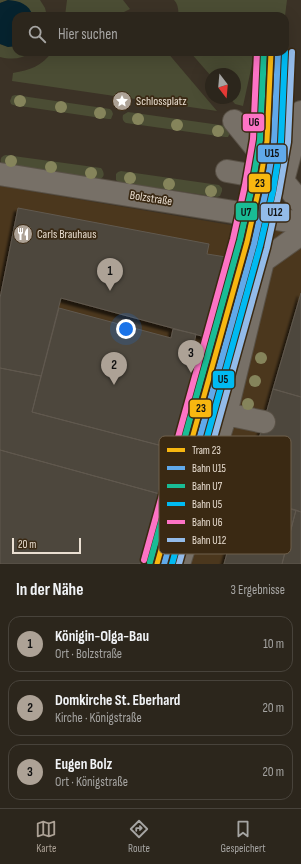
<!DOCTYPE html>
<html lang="de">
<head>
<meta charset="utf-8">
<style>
  body { margin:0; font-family:"Sofia Sans Condensed",sans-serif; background:#342e25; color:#f1f3f6 }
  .compass { position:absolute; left:205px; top:68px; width:36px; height:36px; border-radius:50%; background:#2c261c; box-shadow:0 4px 16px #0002; rotate:164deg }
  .scale { position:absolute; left:12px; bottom:10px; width:69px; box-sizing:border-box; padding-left:4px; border:2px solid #eadfd2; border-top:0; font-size:11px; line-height:14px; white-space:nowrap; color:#eadfd2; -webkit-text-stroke:3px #3a2913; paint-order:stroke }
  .you { position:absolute; left:126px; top:329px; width:14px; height:14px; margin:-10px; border:3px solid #fff; border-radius:50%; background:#1a73e8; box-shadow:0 0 0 6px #1a73e833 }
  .badge { display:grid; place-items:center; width:26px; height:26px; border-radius:50%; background:#ada296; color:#111; font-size:13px; font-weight:700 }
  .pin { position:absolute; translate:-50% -33px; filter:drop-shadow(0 1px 2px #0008) }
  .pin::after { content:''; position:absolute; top:21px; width:14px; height:12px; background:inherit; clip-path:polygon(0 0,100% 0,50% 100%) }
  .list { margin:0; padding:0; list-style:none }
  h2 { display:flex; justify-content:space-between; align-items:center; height:52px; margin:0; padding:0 16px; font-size:17px }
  h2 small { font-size:13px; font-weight:400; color:#a6a5a3 }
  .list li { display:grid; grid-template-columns:26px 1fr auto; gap:12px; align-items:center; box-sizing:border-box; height:56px; margin:0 8px 8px; padding:0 8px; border:1px solid #48433b; border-radius:12px }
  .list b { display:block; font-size:15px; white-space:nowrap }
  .list p { margin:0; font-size:13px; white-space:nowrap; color:#a6a5a3 }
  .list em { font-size:13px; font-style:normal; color:#a6a5a3 }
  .icon { flex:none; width:22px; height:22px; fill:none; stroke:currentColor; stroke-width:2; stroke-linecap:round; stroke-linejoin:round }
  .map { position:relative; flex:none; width:301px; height:564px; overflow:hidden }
  .search { position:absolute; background:#2c261c; box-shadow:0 4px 16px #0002; left:12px; right:12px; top:12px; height:44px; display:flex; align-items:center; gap:10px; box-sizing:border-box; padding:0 14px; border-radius:12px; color:#a6a5a3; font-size:15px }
  .sheet { height:244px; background:#2c261c }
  nav { display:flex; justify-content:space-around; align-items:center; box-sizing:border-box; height:56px; border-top:1px solid #48433b; background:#2c261c; font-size:11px; color:#a6a5a3 }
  nav a { display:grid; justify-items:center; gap:2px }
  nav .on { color:#ada296 }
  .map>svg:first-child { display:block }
  .built { fill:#4b371d }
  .green { fill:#4b4d34 }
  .water { fill:#06232f }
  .building { fill:#4d463c; stroke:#60594f; filter:url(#shadow) }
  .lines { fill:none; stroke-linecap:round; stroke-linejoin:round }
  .minor-casing { stroke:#595146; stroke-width:24 }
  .minor { stroke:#777067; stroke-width:22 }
  .rail-1-casing { stroke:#3a2913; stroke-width:9 }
  .rail-2-casing { stroke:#3a2913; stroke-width:9 }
  .rail-3-casing { stroke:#3a2913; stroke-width:9 }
  .rail-4-casing { stroke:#3a2913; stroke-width:9 }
  .rail-5-casing { stroke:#3a2913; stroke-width:9 }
  .rail-1 { stroke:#60a9ea; stroke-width:6 }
  .rail-2 { stroke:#19bc95; stroke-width:6 }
  .rail-3 { stroke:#00baf2; stroke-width:6 }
  .rail-4 { stroke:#fd73c5; stroke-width:6 }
  .rail-5 { stroke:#93bbe9; stroke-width:6 }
  .tram-1-casing { stroke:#3a2913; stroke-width:8 }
  .tram-1 { stroke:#f8b710; stroke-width:5 }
  .tree { fill:#85845b }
  .labels { text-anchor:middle; stroke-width:3.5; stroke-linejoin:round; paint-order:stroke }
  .poi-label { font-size:12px; fill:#eadfd2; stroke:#3a2913; text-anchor:start }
  .street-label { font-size:12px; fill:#eadfd2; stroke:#3a2913 }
  .key { fill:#3a2913; stroke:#6f604c; stroke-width:1 }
  .key-label { font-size:11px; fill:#eadfd2 }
  .line-badge { stroke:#3a2913; stroke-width:1.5 }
  .pale-badge-label { font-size:11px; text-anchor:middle; font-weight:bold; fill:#111 }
</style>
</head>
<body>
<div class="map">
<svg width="301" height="564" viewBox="0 0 301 564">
  <defs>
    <filter id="shadow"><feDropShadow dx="-3.5" dy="3.5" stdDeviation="1" flood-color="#0009"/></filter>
  </defs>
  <rect width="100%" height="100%" fill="#3b3226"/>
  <path class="built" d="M0,186L254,229L301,231V564H0Z"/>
  <path class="green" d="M0,0H40L45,8L47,16H33L32,14L8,0L0,3Z
    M67,0H123L130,9L116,16H65Z
    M174,0H287L285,16H178C179,11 178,4 174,0Z
    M0,44L8,47L16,46V52H32C22,59 12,60 0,57Z
    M52,52H167L217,111L12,81L13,73C30,70 42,66 52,52Z
    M190,52H280L278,64L253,60L243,106L235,104L230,98H235V74H211V76Z
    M15,95L110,109L112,111L113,114L111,119H108L13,105L11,104L10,101L12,96Z
    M128,112L227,126L231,131L228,137H225L126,123C123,121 122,119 123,115Z
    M6,155L101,168C105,173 105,178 98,179L1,164C0,159 1,156 6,155Z
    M121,171L219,185L222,188V191L220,196L217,197L118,182L116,180V174L118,172Z"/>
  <path class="water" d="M8,0C20,1 29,4 33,16H16V46L8,47L0,44V3Z"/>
  <path class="building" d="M18,208L209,244L207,254L226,257L209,338L61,298L41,376L0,368V298Z
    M301,293V397L273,389Z
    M59,308L171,338L173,329L196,334L191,358H195L175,440L172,439L170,448L32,412Z
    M0,368L41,376L32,412L170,448L166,460L177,463L167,496L0,450Z
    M273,389L301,397V512L243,496Z
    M0,450L160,494L140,564H0Z
    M243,496L296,510L282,564H224Z
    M296,510L301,512V564H282Z"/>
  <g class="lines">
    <defs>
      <path id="minor" d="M234,121L301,203
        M227,171L283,181
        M0,174L301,223
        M249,204L283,181L301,112
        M263,261L301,234
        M226,414L264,422
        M179,564L226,414L263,261L245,224"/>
    </defs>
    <use href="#minor" class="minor-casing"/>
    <use href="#minor" class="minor"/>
    <defs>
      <path id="rail-1" d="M164,564L254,244L266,190L274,141L278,52"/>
      <path id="rail-2" d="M150,562L240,240L252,187L260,140L264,52"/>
      <path id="rail-3" d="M172,564L260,246L273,191L281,142L285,52"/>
      <path id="rail-4" d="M144,560L233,239L245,185L253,139L257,52"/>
      <path id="rail-5" d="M179,564L267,248L279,193L288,142L292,52"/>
    </defs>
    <use href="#rail-1" class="rail-1-casing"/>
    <use href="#rail-2" class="rail-2-casing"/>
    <use href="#rail-3" class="rail-3-casing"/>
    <use href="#rail-4" class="rail-4-casing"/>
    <use href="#rail-5" class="rail-5-casing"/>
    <use href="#rail-1" class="rail-1"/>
    <use href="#rail-2" class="rail-2"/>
    <use href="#rail-3" class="rail-3"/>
    <use href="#rail-4" class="rail-4"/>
    <use href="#rail-5" class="rail-5"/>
    <defs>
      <path id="tram-1" d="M157,564L247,242L259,188L267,141L271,52"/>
    </defs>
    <use href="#tram-1" class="tram-1-casing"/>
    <use href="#tram-1" class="tram-1"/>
  </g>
  <g class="tree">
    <circle cx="20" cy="101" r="6"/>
    <circle cx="61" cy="107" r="6"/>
    <circle cx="100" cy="113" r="6"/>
    <circle cx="138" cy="119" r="6"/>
    <circle cx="177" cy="125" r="6"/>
    <circle cx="218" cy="131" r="6"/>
    <circle cx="11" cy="161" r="6"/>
    <circle cx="51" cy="167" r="6"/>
    <circle cx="91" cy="173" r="6"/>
    <circle cx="130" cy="178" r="6"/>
    <circle cx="169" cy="184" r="6"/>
    <circle cx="211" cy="191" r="6"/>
    <circle cx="261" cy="358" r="6"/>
    <circle cx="255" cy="381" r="6"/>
    <circle cx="248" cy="404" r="6"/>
  </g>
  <defs>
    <symbol id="sight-disc" viewBox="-11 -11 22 22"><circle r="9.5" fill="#ada296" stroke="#3a2913"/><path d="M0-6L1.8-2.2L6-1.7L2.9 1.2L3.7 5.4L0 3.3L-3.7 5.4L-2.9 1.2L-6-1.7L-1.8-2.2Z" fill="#fff"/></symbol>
    <symbol id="restaurant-disc" viewBox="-11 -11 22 22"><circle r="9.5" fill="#ada296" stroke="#3a2913"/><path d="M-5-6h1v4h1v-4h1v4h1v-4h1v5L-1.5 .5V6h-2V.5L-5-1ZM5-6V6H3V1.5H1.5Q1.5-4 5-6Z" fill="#fff"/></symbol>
  </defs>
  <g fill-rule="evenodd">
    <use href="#sight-disc" x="111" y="90" width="22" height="22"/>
    <use href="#restaurant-disc" x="12" y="223" width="22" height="22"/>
  </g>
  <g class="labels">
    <g class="poi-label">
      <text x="136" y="105">Schlossplatz</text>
      <text x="37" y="238">Carls Brauhaus</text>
    </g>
    <g class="street-label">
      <text transform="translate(151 198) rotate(9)" y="4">Bolzstraße</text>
    </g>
  </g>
  <rect x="159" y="436" width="132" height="118" rx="6" class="key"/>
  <rect x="167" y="448" width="18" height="4" fill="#f8b710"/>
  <rect x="167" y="466" width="18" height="4" fill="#60a9ea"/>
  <rect x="167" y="484" width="18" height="4" fill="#19bc95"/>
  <rect x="167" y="502" width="18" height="4" fill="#00baf2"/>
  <rect x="167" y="520" width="18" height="4" fill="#fd73c5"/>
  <rect x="167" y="538" width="18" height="4" fill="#93bbe9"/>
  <g class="key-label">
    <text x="192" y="454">Tram 23</text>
    <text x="192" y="472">Bahn U15</text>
    <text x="192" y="490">Bahn U7</text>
    <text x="192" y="508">Bahn U5</text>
    <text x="192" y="526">Bahn U6</text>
    <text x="192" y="544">Bahn U12</text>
  </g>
  <g class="line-badge">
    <rect x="242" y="113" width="23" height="19" rx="4" fill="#fd73c5"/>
    <rect x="257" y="144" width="30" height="19" rx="4" fill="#60a9ea"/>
    <rect x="248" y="173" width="23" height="20" rx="4" fill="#f8b710"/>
    <rect x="235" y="202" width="23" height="19" rx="4" fill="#19bc95"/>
    <rect x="260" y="203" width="30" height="19" rx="4" fill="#93bbe9"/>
    <rect x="212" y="370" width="23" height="19" rx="4" fill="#00baf2"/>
    <rect x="189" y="399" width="23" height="19" rx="4" fill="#f8b710"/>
  </g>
  <g class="pale-badge-label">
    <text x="254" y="126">U6</text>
    <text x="272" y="157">U15</text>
    <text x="260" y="187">23</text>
    <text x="246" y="216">U7</text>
    <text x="275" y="216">U12</text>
    <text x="223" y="383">U5</text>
    <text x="201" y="412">23</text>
  </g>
</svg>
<svg class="compass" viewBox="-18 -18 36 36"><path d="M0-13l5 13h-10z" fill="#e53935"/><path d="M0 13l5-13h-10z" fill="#a6a5a3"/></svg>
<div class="scale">20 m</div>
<div class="you"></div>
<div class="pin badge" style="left:110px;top:291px">1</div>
<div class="pin badge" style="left:114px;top:385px">2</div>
<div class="pin badge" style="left:191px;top:373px">3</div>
<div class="search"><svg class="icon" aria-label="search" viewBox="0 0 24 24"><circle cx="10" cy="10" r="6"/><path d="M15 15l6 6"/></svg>Hier suchen</div>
</div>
<section class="sheet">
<h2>In der Nähe<small>3 Ergebnisse</small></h2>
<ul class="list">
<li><span class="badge">1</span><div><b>Königin-Olga-Bau</b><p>Ort · Bolzstraße</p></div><em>10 m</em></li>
<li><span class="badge">2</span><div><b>Domkirche St. Eberhard</b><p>Kirche · Königstraße</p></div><em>20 m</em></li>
<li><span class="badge">3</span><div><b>Eugen Bolz</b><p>Ort · Königstraße</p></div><em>20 m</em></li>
</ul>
</section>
<nav>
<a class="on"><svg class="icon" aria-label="map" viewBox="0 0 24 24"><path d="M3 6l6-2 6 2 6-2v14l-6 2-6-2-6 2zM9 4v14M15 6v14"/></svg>Karte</a>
<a><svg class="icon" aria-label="directions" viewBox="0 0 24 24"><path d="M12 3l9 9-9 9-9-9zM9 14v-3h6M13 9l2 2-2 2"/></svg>Route</a>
<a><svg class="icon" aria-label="saved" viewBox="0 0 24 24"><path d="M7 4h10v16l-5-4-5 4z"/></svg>Gespeichert</a>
</nav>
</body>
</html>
